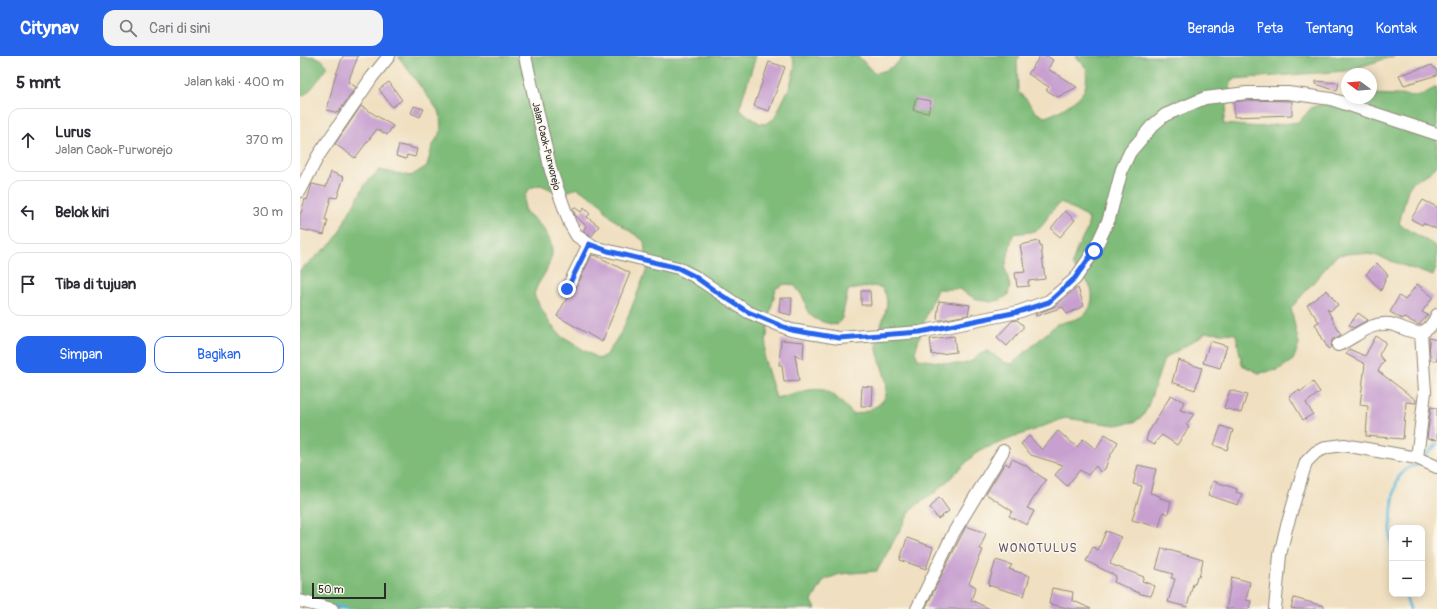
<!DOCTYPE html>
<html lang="id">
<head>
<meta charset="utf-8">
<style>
  body { margin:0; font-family:Pangolin,sans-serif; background:#f2f2f3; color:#2b2b33 }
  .controls { position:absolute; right:12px; bottom:12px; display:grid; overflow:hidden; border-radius:8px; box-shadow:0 2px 10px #0003 }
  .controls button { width:36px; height:36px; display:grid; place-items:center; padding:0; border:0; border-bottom:1px solid #e1e1e2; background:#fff; color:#2b2b33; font:20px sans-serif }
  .compass { position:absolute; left:1041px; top:12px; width:36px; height:36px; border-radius:50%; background:#fff; box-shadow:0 2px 10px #0003; rotate:286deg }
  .scale { position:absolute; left:12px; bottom:10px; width:74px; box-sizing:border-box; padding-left:4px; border:2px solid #2b2b2b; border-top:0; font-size:11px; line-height:14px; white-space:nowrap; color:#2b2b2b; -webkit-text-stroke:3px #fbf7ec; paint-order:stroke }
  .stop { position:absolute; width:12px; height:12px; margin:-9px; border:3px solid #2563eb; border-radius:50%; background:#fff }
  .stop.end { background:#2563eb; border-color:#fff; box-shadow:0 1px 4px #0008 }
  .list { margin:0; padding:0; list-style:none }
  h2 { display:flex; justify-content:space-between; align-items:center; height:52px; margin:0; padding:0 16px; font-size:17px }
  h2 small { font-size:13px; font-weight:400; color:#7c7c81 }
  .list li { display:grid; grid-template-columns:26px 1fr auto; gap:12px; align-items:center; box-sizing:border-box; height:64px; margin:0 8px 8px; padding:0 8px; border:1px solid #e1e1e2; border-radius:12px }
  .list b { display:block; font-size:15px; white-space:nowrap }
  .list p { margin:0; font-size:13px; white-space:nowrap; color:#7c7c81 }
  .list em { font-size:13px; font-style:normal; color:#7c7c81 }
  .actions { display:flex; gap:8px; padding:12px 16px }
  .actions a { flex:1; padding:9px 0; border:1px solid #2563eb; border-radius:12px; text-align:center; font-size:14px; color:#2563eb }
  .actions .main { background:#2563eb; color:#fff }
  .icon { flex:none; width:22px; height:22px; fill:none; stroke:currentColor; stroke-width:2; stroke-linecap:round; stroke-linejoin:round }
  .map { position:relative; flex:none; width:1137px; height:553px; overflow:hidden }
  header { display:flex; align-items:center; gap:24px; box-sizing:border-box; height:56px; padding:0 20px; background:#2563eb; color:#fff }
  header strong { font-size:19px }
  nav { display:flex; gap:22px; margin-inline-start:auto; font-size:14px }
  .search { width:280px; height:36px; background:#f2f2f3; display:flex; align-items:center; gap:10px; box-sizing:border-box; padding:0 14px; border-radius:12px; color:#7c7c81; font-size:15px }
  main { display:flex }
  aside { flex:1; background:#fff }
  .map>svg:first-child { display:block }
  .forest { fill:#7fbc7a; stroke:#557452; fill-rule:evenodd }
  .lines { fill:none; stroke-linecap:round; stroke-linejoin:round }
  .stream { stroke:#5db6db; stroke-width:3 }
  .building { fill:#c7a0d0 }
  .minor-casing { stroke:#8e8676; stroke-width:14 }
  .minor { stroke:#fff; stroke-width:12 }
  .route { stroke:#2563eb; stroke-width:5 }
  .labels { text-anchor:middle; stroke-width:3; stroke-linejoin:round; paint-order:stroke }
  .street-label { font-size:10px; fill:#2b2b2b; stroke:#fbf7ec }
  .quarter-label { font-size:12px; letter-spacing:1px; fill:#625465; stroke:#fbf7ec }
</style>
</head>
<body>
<header>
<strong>Citynav</strong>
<div class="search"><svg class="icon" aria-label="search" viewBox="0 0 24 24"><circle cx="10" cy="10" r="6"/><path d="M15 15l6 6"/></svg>Cari di sini</div>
<nav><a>Beranda</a><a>Peta</a><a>Tentang</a><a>Kontak</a></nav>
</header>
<main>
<aside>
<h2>5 mnt<small>Jalan kaki · 400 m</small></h2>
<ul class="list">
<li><svg class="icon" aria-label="ahead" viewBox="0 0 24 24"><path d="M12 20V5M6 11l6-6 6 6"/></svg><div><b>Lurus</b><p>Jalan Caok-Purworejo</p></div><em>370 m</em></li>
<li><svg class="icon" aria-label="left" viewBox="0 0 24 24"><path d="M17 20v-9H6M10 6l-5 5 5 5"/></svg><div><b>Belok kiri</b></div><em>30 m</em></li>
<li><svg class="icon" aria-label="arrive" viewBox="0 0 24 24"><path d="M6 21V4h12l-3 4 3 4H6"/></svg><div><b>Tiba di tujuan</b></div></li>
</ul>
<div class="actions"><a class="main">Simpan</a><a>Bagikan</a></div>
</aside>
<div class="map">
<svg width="1137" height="553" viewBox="0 0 1137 553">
  <rect width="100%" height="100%" fill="#fbf7ec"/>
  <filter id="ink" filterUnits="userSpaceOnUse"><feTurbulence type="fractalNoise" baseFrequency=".025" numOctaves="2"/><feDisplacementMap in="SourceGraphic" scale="8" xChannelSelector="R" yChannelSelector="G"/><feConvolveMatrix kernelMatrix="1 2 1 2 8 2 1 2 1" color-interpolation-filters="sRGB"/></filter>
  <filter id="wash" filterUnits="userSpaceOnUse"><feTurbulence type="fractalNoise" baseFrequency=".012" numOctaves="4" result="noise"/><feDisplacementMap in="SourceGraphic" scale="16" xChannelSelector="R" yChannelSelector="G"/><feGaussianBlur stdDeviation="0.9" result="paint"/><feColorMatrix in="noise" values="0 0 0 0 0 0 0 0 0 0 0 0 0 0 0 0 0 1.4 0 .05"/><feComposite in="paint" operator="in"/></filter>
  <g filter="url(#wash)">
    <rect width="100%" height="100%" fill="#f0e0c1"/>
    <path class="forest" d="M0,0C13,0 23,0 27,11C21,19 10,39 0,40Z
      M98,0H456L439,53L459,67L465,68L474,63L490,30L495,11L493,2L490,0H558L574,17C587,16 596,9 604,0H720L717,5L718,36L725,42L737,57L745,61C756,58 782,43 785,32C787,26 786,19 787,13L776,0H1094L1046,15L932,23L923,68L959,71L999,66L1012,51L1049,42H1071V38L1119,40L1137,31V110L1129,117L1113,126L1108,133L1099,168L1137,191V209L1133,220L1074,199L1057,197L1037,199L991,252L999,289L993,304L978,314L959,317L942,309L936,278L907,276L864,303L847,353L842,361L834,366L816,369L765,362L678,395L635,437L612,452L577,515L540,518L524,524L512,545L516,553H17L0,549V214L32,187L38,179L46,162L66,127L79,114L111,120L127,110L132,91L141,75L140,57ZM241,129L261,138L277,132L302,148L306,156L313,163L344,185L347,213L323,273L307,298L299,303L262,281L250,268L234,239C236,229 242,223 246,215C248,210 252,202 252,197C253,180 237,164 224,155C225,140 223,132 241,129ZM761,146L789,163L787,174L777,192L772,209C778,216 788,224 791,233C794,241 791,254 784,259C777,264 765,266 757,268L712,308L703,306L688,295L678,299L672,305L663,308H652L618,303L615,296L625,263L637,233H659L674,242L691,246L700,244L708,239L710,230L705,212L713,178L730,176L739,173L745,166L749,158ZM485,228L494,229C498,234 502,239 505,245C506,248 505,251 507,254C512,265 526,267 537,269L542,262L548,234L573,230L582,232C583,234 586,238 586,240C590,253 578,272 577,285C574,307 603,338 573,352C566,355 561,358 553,358C546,351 533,336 524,334C511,331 489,339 476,342L464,302L470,257L476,232Z"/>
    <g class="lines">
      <path class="stream" d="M1124,401L1137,388
        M1092,493C1089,478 1092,433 1099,421C1103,414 1109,410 1117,409L1119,407
        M1105,538L1110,553
        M35,550L47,553"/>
    </g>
    <g id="blocks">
      <path class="building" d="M43,0H58L48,26L56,31L38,57L27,54L35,21Z
        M740,0H747L753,4L748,13L777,31L758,41L746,34L749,31L728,18Z
        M469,6L485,11L469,55L454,50Z
        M1132,9L1137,15V19L1104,29L1099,19Z
        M1016,25L1039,27L1037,35L1016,28Z
        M89,26L102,44L92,51L79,33Z
        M616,42L631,45L628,57L613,54Z
        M947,44L992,45V59L934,61V46Z
        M61,50L93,70L87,79L77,73L55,102L35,88Z
        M114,50L124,53L120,61L111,57Z
        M99,89L117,93L115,101L107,99L106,103L96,100Z
        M31,116L44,121L37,142L31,141L25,164H28L24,179L0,173V157H1L5,143L7,144L12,128L26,131Z
        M1123,144L1137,151V173L1123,167L1122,169L1111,163Z
        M274,151L281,156L284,152L290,158L287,161L299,170L291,181L283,175L286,170L275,159L273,153Z
        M765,155L775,164L760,181L752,174V171Z
        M739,185L740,190H741L745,223L728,225L729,230L717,231L715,217L725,216L720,189Z
        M292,199L297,200L330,217L302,286L257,260L268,240L274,236Z
        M1077,207L1088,219L1086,221L1081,235L1066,218Z
        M1117,228L1133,241L1122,256L1128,259L1119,269L1103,261L1102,263L1090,256L1099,240L1105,244Z
        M778,232L784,250L767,258L763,251L736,260L735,258L754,251L774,234Z
        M1027,234L1038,249L1030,255L1027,253L1041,279L1032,284L1031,291L1028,293L1015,268L1019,266L1007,249Z
        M561,235H570L571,249H561Z
        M480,242H492L491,259L479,256Z
        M639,245L670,249L668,259L641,264L637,263Z
        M1058,257L1068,264L1053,272L1049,269Z
        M717,264L723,269V272L707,290L697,281L712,265Z
        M654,280L656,296L632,299L630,283Z
        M1076,280L1086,286L1079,299L1084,305L1078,315L1116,344V347L1106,346L1103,383L1066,380L1068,350L1060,349L1065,308L1046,298L1049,293L1065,300Z
        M1129,282L1137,284V305L1130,304Z
        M481,284L504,286L503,303L495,298L499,325L484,326L482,309H479Z
        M910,285L927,290L920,312L903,307Z
        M878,304L902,312L895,334L872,326Z
        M1013,326L1020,336L1006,347L1013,358L1003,364L989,340L999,334L1000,336Z
        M562,330L573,331L572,350H561Z
        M930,334L947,339L941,357L924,352Z
        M871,339L884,346L880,354L894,358L886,369L889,371L877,389L862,379L856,385L855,389L846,385L848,377Z
        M1131,351L1137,352V384L1127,383Z
        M921,370L933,374L927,394L914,389Z
        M758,375L777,391L783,383L796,393L805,378L818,386L808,404L805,413L800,416L796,410L788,419L780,414L767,430L755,419L763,409L731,399L721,388L729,380L742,394Z
        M712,403L725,409L746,424L727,452L734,455L727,469L709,460L712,455L686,438L703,410L706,407L709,410Z
        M838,409L856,413L850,437L860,440V442L871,445L868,458L863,456L859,471L832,464L842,430L833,428Z
        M913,425L937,433L936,436L942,438L938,449L908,439Z
        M639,441L649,455L638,463L630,452Z
        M666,470L686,477L680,493L683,494L669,527L676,531L671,544L690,553H625Z
        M806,475L821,481L810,508L844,521L842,525L855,530L851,540L841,538L814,526L816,520L786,505L793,491L798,494Z
        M607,482L633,491L626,513L600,504Z
        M862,492L903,504L899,521L897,520L895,528H893L887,551L868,546L875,523L871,522L873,518L856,513Z
        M696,504L712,509L709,513L730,520L724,540L688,529Z
        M932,521L950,526L946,544L951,545L949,553H926Z
        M752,532L773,536L772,544L791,553H772L749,548Z
        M994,542L1024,550V553H996L991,552Z"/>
    </g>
  </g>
  <g filter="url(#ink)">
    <use href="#blocks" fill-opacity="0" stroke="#8e8676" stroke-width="1"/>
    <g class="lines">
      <defs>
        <path id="minor" d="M225,0L251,115L270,168L277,180L293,191L378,212L394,220L448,256L491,274L539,282L620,276L718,256L749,245L775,223L794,195L809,163L822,113L830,96L852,70L865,59L905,42L947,37H988L1031,43L1137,78
          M0,135L18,100L72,21L89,0
          M267,233L289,188
          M1038,289C1055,282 1071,265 1090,268C1101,270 1110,277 1121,277C1128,274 1134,266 1137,259
          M1117,402L1125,336L1121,277
          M0,545L32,553
          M617,553L654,476L703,395
          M975,553L980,499L986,473L1006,406L1016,396L1028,391L1044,389L1117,402L1137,411"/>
      </defs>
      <use href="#minor" class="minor-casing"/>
      <use href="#minor" class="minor"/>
    </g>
  </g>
  <g class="lines" filter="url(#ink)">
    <path class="route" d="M267,233L289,188L308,195L378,212L394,220L415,235L448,256L491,274L539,282L620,276L718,256L749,246L775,222L794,195"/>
  </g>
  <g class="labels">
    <g class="street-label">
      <text transform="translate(247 90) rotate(76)" y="4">Jalan Caok-Purworejo</text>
    </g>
    <g class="quarter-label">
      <text x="738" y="496">WONOTULUS</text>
    </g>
  </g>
</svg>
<div class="controls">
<button>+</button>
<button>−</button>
</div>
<svg class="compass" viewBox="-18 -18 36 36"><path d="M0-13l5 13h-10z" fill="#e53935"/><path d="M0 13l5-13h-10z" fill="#7c7c81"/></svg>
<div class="scale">50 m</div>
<div class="stop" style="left:794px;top:195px"></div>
<div class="stop end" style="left:267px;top:233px"></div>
</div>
</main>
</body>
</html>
